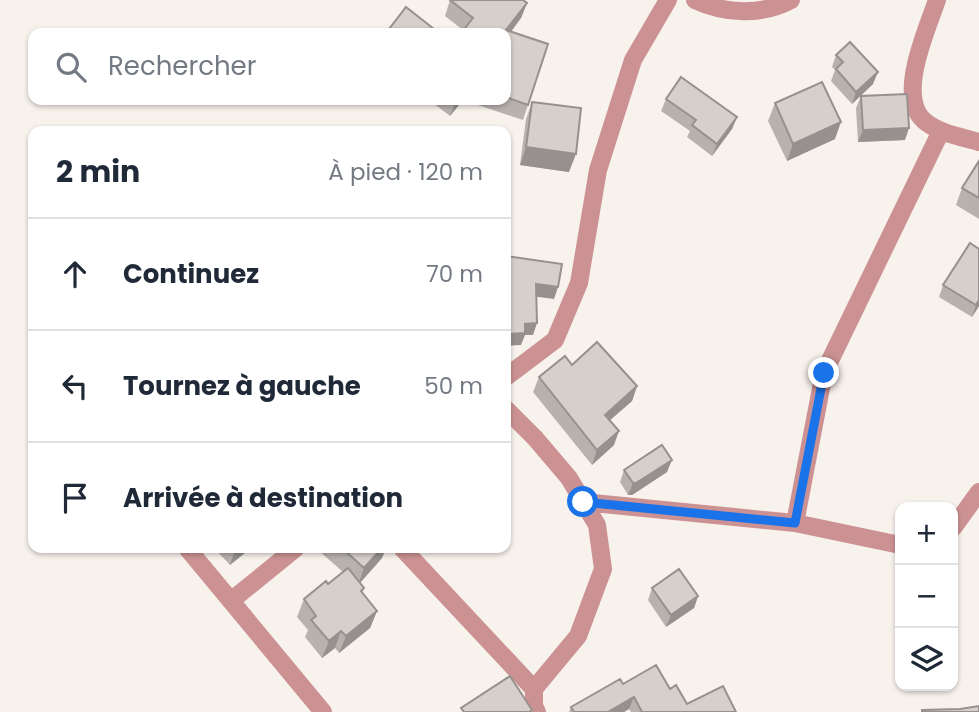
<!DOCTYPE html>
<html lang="fr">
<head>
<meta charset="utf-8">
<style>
  body { margin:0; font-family:Poppins,sans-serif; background:#f2f2f3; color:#1f2937 }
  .controls { position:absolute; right:21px; bottom:21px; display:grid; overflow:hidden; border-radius:14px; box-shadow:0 2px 5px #0004 }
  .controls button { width:63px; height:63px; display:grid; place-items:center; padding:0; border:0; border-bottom:2px solid #e0e1e3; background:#fff; color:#1f2937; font:35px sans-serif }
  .stop { position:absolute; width:21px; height:21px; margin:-16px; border:5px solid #1a73e8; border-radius:50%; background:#fff }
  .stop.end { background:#1a73e8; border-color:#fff; box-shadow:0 2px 7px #0008 }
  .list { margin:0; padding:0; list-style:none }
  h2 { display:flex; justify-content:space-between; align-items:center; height:91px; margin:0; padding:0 28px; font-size:30px }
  h2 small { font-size:23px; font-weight:400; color:#747a83 }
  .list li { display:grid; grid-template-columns:46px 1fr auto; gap:21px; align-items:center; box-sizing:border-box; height:112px; padding:0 28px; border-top:2px solid #e0e1e3 }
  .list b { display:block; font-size:26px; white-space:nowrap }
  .list em { font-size:23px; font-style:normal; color:#747a83 }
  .icon { flex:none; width:38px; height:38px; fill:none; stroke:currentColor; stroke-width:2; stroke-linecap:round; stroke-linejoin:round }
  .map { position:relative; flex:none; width:979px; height:712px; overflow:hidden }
  .search { position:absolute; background:#fff; box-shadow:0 2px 5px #0004; left:28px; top:28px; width:483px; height:77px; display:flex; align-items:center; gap:18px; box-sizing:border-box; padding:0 24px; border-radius:14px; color:#747a83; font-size:26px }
  .panel { position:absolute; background:#fff; box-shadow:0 2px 5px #0004; left:28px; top:126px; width:483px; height:427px; border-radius:14px }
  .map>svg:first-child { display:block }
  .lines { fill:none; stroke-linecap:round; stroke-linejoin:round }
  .minor { stroke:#cc9293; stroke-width:18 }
  .wall { fill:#b8b2af }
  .shaded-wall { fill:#96918e }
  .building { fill:#d6cfcb; stroke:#96918e; stroke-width:2 }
  .route { stroke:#1a73e8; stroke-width:9 }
</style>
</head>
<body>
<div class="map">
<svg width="979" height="712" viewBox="0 0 979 712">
  <rect width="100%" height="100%" fill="#f8f2ed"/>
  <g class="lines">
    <path class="minor" d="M695,0C725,14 761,16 791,0
      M937,0C927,30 894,100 927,123C942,134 962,137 979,142
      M506,377L555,340L579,283L598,170L633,60L668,0
      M506,409L535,438L569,478L597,525L603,569L578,636L534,689V706L537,712
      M583,502L795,523L900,545
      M795,523L824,373L941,131
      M953,528L979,492
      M187,548L323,712
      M402,548L534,689
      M232,600L296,548"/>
  </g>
  <path class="wall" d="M450,0L527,3L521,18L511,32L528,105L523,120L463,100L450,116L429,100H506V33L463,30L445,16Z
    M836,55L873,84L852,104L831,81L835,70L832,67Z
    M861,96L905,140L858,142L856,108Z
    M666,99L737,117L732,129L712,156L687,137L690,131L661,111Z
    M532,102L569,172L520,165L526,119Z
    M775,103L835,139L787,161L768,121Z
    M979,161V219L956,205L962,188Z
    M979,249V306L972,317L939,297L943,285Z
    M572,365L637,386L632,401L610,420L614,445L592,465L533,392L539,377Z
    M624,470L667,472L632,495H628L620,482Z
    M214,548H251L230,565Z
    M318,548H386L382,558L360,583L364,588L362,593L377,611L370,628L339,653L335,648L322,658L305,637L308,630L297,617L304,599L328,584L343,572L318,550Z
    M652,588L698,596L694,608L666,627L648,600Z
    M623,684L670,689L687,704L736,712H631L629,709L624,712H569L571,707Z"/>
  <path class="shaded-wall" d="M527,3L521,18L506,38V30Z
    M878,72L873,84L852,104L856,92Z
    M456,100H463L450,116Z
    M737,117L732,129L712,156L717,144Z
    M841,122L835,139L787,161L793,144Z
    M909,128L905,140L858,142L863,130Z
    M526,147L576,154L569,172L520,165Z
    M536,284L558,287L554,299L531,296Z
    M979,300V306L972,317L976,305Z
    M537,323L533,335H525L521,345L506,346V334L525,324Z
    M637,386L632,401L600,429L605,415Z
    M619,431L614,445L592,465L597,450Z
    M672,460L667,472L632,495H628L633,483Z
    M239,548H251L230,565L235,550Z
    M382,548H386L382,558L358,585L364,568Z
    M698,596L694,608L666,627L671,615Z
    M377,611L370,628L339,653L346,636Z
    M341,631L335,648L322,658L329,641Z
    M634,697L629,709L624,712H608Z"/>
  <path class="building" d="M450,0H523L527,3L506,30L548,44L528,105L506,97V33H461L473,18Z
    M406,7L439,33H386Z
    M850,42L878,72L856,92L836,69L843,62L836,55Z
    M681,77L737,117L717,144L692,125L696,120L666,99Z
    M822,82L841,122L793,144L775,103Z
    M907,94L909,128L863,130L861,96Z
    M532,102L581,108L576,154L526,147Z
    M979,161V198L962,188Z
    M970,243L979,249V300L976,305L943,285Z
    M506,256L562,264L558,287L536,284L537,323L525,324V333L506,334Z
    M597,342L637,386L605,415L619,431L597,450L539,377L565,356L572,365Z
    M662,445L672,460L636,483H633L624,470Z
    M342,548H382L364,568Z
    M348,568L364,588L361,591L377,611L346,636L341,631L329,641L311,620L316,616L304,599L326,581L328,584Z
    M679,569L698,596L671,615L652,588Z
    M656,665L670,689L676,685L687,704L723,686L736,712H642L634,697L608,712H574L571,707L620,679L623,684Z
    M510,676L532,710L529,712H464L461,708Z
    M979,706V712H922V710L960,709Z"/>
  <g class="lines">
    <path class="route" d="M583,502L795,523L824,373"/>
  </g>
</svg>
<div class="controls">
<button>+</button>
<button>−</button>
<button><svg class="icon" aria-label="layers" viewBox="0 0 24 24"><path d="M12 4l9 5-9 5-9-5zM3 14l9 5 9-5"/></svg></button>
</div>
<div class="stop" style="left:583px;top:502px"></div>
<div class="stop end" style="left:824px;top:373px"></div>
<div class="search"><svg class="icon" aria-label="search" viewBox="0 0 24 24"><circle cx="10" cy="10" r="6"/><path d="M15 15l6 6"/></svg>Rechercher</div>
<section class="panel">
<h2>2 min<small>À pied · 120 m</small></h2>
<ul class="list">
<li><svg class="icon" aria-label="ahead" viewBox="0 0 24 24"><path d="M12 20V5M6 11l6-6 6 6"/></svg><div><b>Continuez</b></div><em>70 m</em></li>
<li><svg class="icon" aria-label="left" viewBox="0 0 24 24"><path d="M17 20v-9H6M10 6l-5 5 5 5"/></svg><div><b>Tournez à gauche</b></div><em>50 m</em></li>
<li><svg class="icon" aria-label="arrive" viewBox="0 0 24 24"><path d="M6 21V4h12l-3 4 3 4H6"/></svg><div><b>Arrivée à destination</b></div></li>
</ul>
</section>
</div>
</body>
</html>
